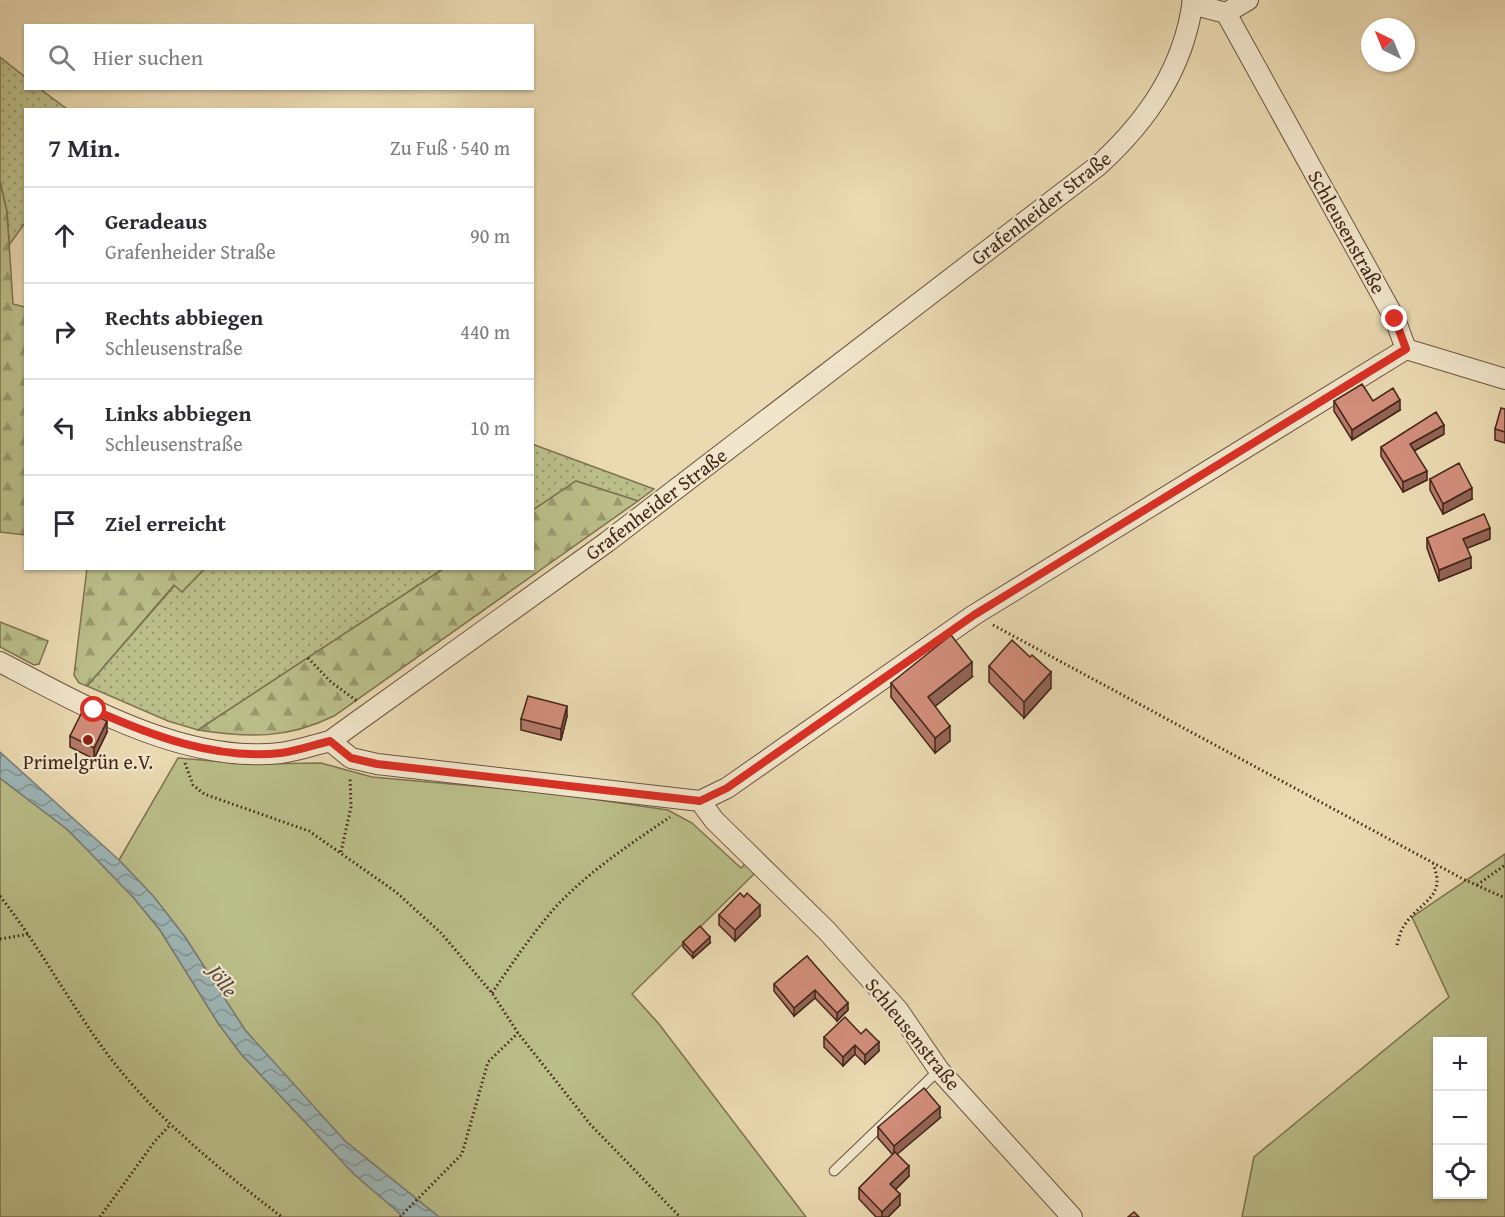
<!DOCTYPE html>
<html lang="de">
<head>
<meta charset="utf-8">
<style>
  body { margin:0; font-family:"Gentium Book Plus",serif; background:#f7f7f7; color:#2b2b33 }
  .controls { position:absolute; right:18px; bottom:18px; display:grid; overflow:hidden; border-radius:0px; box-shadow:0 2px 4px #0004 }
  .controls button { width:54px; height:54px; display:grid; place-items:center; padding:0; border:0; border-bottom:2px solid #e1e1e2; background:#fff; color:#2b2b33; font:30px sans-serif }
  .compass { position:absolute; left:1361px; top:18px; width:54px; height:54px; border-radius:50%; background:#fff; box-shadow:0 2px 4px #0004; rotate:317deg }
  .stop { position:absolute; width:18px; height:18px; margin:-14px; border:4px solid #d93025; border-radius:50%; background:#fff }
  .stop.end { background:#d93025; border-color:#fff; box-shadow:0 2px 6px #0008 }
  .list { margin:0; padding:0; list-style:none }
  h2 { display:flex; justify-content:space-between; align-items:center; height:78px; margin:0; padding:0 24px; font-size:26px }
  h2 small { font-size:20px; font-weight:400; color:#7c7c81 }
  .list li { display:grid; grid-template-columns:39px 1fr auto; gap:18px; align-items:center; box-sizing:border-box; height:96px; padding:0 24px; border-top:2px solid #e1e1e2 }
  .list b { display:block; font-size:22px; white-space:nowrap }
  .list p { margin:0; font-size:20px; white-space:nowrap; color:#7c7c81 }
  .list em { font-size:20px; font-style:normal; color:#7c7c81 }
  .icon { flex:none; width:33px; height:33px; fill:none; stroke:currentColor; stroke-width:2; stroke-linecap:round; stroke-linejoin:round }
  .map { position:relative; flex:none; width:1505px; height:1217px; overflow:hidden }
  .search { position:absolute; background:#fff; box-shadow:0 2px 4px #0004; left:24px; top:24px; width:510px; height:66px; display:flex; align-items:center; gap:15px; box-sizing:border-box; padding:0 21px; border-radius:0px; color:#7c7c81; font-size:22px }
  .panel { position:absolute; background:#fff; box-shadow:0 2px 4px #0004; left:24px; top:108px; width:510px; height:462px; border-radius:0px }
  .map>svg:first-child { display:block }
  .grass { fill:url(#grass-dots); stroke:#7e7251; stroke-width:1.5 }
  .forest { fill:url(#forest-firs); stroke:#7e7251; stroke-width:1.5 }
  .park { fill:#babe89; stroke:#7e7251; stroke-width:1.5; fill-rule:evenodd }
  .water { fill:url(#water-waves); stroke:#7a7d78; stroke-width:1.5 }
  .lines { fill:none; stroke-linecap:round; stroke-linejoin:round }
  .service-casing { stroke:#6d533f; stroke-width:11 }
  .minor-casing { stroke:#6d533f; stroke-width:22 }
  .path { stroke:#432619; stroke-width:3; stroke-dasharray:1.5 3; stroke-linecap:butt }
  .service { stroke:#f1e6cc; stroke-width:9 }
  .minor { stroke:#f1e6cc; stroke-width:20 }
  .wall { fill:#b47969; stroke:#432619; stroke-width:1.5 }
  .shaded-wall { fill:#926355; stroke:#432619; stroke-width:1.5 }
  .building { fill:#d18d7a; stroke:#432619; stroke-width:1.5 }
  .route { stroke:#d93025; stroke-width:8 }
  .poi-dot { fill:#8f2418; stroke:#f1e6cc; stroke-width:2 }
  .labels { text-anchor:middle; stroke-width:4.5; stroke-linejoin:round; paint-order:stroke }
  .street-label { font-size:20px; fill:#432619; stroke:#f1e6cc }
  .poi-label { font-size:20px; fill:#432619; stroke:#f1e6cc }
  .water-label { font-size:21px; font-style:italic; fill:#5a4a41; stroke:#f1e6cc }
</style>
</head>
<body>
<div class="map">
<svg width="1505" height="1217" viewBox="0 0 1505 1217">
  <defs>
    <pattern id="grass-dots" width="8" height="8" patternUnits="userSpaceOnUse" patternTransform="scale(1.5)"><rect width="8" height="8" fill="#babe89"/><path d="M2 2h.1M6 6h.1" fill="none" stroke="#999a6f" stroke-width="1.8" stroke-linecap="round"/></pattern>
    <pattern id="forest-firs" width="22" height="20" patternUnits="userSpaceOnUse" patternTransform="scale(1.5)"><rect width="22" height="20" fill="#babe89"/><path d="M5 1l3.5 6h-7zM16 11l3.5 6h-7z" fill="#999a6f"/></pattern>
    <pattern id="water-waves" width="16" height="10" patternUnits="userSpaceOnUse" patternTransform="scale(1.5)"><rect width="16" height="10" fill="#9eb7b8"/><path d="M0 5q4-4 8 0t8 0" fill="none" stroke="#829595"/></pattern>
  </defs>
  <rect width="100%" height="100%" fill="#ead9b1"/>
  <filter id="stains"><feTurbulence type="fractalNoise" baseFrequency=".00333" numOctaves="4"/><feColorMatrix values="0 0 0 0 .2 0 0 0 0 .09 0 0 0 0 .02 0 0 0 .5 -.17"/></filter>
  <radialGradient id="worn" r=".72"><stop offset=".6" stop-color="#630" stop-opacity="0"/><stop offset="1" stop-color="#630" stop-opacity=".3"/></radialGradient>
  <path class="grass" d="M0,57L25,77L26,88L40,89L67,109L26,110L25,223L9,245L7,212L0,182Z
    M532,444L654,489L638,501L576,481L533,510Z
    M204,569H443L198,730L168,721L87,686L175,585L182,592Z"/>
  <path class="forest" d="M0,182L7,212L13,304L25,307V535L0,532Z
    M576,481L638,501L334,716C287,739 249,738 198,730L443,569L532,568L533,510Z
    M87,568L204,569L182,592L174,585L87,686L79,683L74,675Z
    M0,622L48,641L39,664L34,665L0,647Z"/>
  <path class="park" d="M178,758L247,764L321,763L372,777L551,793L668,810L692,823L741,868L746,863L755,873L632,994L659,1024L806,1217H439L345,1141L269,1059L245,1030L185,937L154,897L119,860Z
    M0,778L68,830L133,897L160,930L218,1023L241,1054L354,1174L404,1217H0Z
    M1505,854V1217H1242L1254,1157L1449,997L1412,917ZM1438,1042H1482V1194H1438Z"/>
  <path class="water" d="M0,752L119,860L154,897L185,937L245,1030L345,1141L439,1217H404L354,1174L241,1054L218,1023L160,930L133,897L68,830L0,778Z"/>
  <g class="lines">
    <defs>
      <path id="service" d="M834,1171L939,1070"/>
      <path id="minor" d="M1192,4L1226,13L1248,0
        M1226,13L1395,319L1406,349
        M1406,349L1505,379
        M0,662C82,705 185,764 281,753C297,751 314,745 330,741L607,542L1099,165C1148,120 1184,68 1193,0
        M330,741L351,758L377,764L700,801L727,788L974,615L1406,349
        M700,801L714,820L827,931L898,1010L939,1070L1072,1217"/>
    </defs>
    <use href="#service" class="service-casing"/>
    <use href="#minor" class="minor-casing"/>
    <path class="path" d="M993,625L1463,879L1505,898
      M308,658L331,682L357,701
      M185,763L193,785L204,794L309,831L396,892L441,933L492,993L518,1033L590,1124L680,1217
      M341,852L351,807L350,777
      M1477,885L1505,865
      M0,896C40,947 70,1004 108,1055C156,1118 219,1169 282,1217
      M0,939L30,934
      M1397,945C1399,937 1401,929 1406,923C1421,901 1447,897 1433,864
      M492,993C511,965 530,937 552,911C586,873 629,845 670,817
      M100,1217L155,1141L170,1125
      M400,1217L462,1154L488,1062L518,1033"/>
    <use href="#service" class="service"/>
    <use href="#minor" class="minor"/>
  </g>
  <path class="wall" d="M1334,401H1373L1400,410L1352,440L1334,411Z
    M1505,409V443L1495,440V429Z
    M1444,434L1414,451L1427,480L1403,492L1381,456V447Z
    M1430,479L1472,499L1443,514L1430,490Z
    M1427,538L1490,539L1467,548L1471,568L1439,581L1427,548Z
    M989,666L1051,688L1024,718L989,682Z
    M972,677L935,706L950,741L935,753L891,697V683Z
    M567,716L561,740L521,730V719Z
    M107,732L94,759L70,747V736Z
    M719,915L760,916L735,941L719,925Z
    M683,942L710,943L693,958L683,947Z
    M807,956L848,1010L837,1021L815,998L794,1016L774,991V984Z
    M824,1037L879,1051L865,1064L855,1054L843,1066L824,1047Z
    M940,1118L897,1154L909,1176L895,1190L900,1205L888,1217H876L859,1199V1188L893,1155L878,1138V1127Z"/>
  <path class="shaded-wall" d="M1400,400V410L1352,440V430Z
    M1444,425V434L1410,453V444Z
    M1427,471V480L1403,492V482Z
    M1472,488V499L1443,514V504Z
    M1490,528V539L1463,550V539Z
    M1471,557V568L1439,581V570Z
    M972,662V677L928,712V697Z
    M1051,672V688L1024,718V702Z
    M567,706V716L561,740V729Z
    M107,721V732L94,759V748Z
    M950,726V741L935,753V738Z
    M760,905V916L735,941V930Z
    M710,937V943L693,958V953Z
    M815,990V998L794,1016V1008Z
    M848,1003V1010L837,1021V1013Z
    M879,1042V1051L865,1064V1055Z
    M855,1045V1054L843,1066V1057Z
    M940,1107V1118L894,1157V1146Z
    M909,1166V1176L890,1195V1184Z
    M900,1194V1205L888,1217H882V1212Z"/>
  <path class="building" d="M1362,384L1373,401L1393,388L1400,400L1352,430L1334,401Z
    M1501,408L1505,409V432L1495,429Z
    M1436,412L1444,425L1410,444L1427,471L1403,482L1381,447Z
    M1459,463L1472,488L1443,504L1430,479Z
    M1484,514L1490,528L1463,539L1471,557L1439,570L1427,538Z
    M951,635L972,662L928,697L950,726L935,738L891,683Z
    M1012,640L1030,657L1032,655L1051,672L1024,702L989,666Z
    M528,696L567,706L561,729L521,719Z
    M83,710L107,721L94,748L70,736Z
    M740,893L744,897L747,893L760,905L735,930L719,915Z
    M700,926L710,937L693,953L683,942Z
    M807,956L848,1003L837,1013L815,990L794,1008L774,984Z
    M845,1017L861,1034L866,1029L879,1042L865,1055L855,1045L843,1057L824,1037Z
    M924,1088L940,1107L894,1146L878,1127Z
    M895,1152L909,1166L890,1184L900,1194L882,1212L859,1188Z
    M1134,1212L1139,1217H1128Z"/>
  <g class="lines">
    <path class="route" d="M94,710C152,736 216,760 281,753C297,751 314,745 330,741L351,758L377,764L700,801L727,788L974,615L1406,349L1395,319"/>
  </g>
  <circle class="poi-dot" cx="88" cy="740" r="6"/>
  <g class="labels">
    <g class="street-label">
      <text transform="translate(1041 208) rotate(-38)" y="7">Grafenheider Straße</text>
      <text transform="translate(1347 232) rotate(61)" y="7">Schleusenstraße</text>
      <text transform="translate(656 504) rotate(-37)" y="7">Grafenheider Straße</text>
      <text transform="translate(913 1034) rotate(51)" y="7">Schleusenstraße</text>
    </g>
    <g class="poi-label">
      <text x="88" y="769">Primelgrün e.V.</text>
    </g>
    <g class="water-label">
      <text transform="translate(223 981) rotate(54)" y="7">Jölle</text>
    </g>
  </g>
  <rect width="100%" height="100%" filter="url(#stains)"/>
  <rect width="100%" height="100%" fill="url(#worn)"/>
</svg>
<div class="controls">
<button>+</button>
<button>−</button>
<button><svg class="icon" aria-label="locate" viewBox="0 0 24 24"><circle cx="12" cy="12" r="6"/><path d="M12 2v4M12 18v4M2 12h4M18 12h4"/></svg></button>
</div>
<svg class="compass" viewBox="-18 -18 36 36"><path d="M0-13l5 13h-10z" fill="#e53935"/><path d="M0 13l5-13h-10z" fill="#7c7c81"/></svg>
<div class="stop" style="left:94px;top:710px"></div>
<div class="stop end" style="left:1395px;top:319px"></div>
<div class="search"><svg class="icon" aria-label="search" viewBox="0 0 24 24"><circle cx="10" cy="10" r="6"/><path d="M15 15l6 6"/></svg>Hier suchen</div>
<section class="panel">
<h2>7 Min.<small>Zu Fuß · 540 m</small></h2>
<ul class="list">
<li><svg class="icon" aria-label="ahead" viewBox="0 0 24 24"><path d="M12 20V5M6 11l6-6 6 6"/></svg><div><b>Geradeaus</b><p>Grafenheider Straße</p></div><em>90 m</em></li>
<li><svg class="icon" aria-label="right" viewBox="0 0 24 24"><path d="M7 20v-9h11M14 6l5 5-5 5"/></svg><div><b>Rechts abbiegen</b><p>Schleusenstraße</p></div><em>440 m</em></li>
<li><svg class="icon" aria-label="left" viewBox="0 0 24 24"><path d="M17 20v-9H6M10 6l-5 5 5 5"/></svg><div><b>Links abbiegen</b><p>Schleusenstraße</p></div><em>10 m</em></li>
<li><svg class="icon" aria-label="arrive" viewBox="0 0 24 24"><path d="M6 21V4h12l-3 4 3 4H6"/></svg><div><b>Ziel erreicht</b></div></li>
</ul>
</section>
</div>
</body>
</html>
